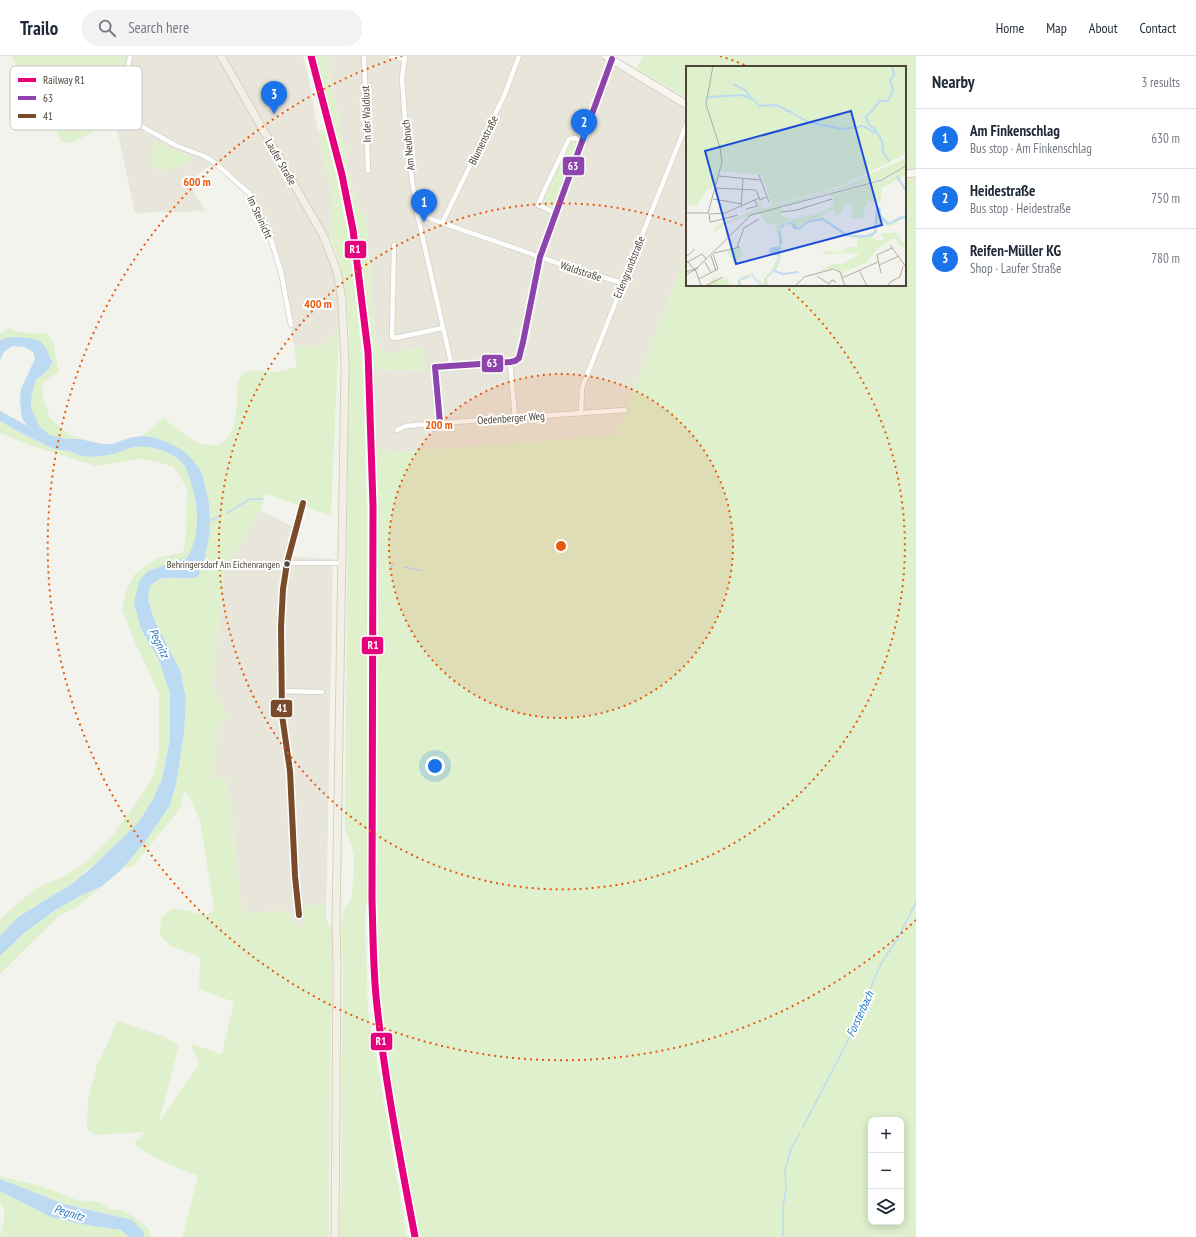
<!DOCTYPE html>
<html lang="en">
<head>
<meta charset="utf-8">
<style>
  body { margin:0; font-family:"PT Sans Narrow",sans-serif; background:#f2f2f3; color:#1f2937 }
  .controls { position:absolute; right:12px; bottom:12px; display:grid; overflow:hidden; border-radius:8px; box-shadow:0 2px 10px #0003 }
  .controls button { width:36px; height:36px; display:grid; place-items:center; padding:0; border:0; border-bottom:1px solid #e0e1e3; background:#fff; color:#1f2937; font:20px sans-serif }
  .you { position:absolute; left:435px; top:710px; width:14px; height:14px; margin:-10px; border:3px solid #fff; border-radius:50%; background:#1a73e8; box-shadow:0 0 0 6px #1a73e833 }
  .badge { display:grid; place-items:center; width:26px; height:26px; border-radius:50%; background:#1a73e8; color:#fff; font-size:13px; font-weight:700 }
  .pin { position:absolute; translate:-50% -33px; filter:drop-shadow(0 1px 2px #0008) }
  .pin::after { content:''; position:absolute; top:21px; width:14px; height:12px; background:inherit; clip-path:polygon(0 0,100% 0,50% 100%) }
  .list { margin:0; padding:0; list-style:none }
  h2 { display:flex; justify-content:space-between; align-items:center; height:52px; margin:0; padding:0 16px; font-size:17px }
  h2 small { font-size:13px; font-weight:400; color:#747a83 }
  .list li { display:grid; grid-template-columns:26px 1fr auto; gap:12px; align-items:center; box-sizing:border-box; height:60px; padding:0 16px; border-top:1px solid #e0e1e3 }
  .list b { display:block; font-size:15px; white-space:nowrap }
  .list p { margin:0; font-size:13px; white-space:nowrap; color:#747a83 }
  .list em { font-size:13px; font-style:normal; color:#747a83 }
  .icon { flex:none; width:22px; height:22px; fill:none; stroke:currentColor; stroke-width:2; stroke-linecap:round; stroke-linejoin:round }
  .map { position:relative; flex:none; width:916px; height:1181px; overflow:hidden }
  header { display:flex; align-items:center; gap:24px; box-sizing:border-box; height:56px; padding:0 20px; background:#fff; border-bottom:1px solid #e0e1e3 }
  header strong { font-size:19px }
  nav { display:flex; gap:22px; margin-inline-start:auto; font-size:14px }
  .search { width:280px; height:36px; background:#f2f2f3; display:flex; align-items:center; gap:10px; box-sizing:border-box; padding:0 14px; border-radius:16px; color:#747a83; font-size:15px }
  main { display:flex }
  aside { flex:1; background:#fff }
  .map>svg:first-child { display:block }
  .residential { fill:#e8e5db }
  .green { fill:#dff0cd; fill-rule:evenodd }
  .water { fill:#bcdbf3 }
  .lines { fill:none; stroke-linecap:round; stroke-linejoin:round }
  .stream { stroke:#bcdbf3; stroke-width:1.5 }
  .street-casing { stroke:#d2d0cb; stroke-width:6 }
  .secondary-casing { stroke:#d3d0c5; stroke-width:9 }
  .primary-casing { stroke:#d7d0ba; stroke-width:9 }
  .street { stroke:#fdfdfc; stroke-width:4.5 }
  .secondary { stroke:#f7f6f1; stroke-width:7 }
  .primary { stroke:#f2f0e6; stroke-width:7 }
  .bus-1-casing { stroke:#fff; stroke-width:9 }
  .bus-2-casing { stroke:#fff; stroke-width:9 }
  .bus-1 { stroke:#8e44ad; stroke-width:6 }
  .bus-2 { stroke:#7a4b2a; stroke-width:6 }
  .rail-1-casing { stroke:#fff; stroke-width:10 }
  .rail-1 { stroke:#e5007d; stroke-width:7 }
  .ring { fill:none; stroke:#e8590c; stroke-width:2; stroke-dasharray:2 4 }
  .bus-dot { fill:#4c4538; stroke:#fff; stroke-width:1.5 }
  .labels { text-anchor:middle; stroke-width:4; stroke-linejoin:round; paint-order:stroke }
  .bus-label { font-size:10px; fill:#4c4538; stroke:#fff; text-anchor:end }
  .street-label { font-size:11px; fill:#4c4538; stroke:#fff }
  .water-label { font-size:12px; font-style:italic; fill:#2879c1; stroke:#fff }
  .inset-river { fill:none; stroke:#bcdbf3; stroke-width:2 }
  .inset-road { fill:none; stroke:#b0ada5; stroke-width:1 }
  .view { fill:#1d4ed8; fill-opacity:0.15; stroke:#1d4ed8; stroke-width:2 }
  .inset-edge { fill:none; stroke:#4c4538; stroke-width:2 }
  .key { fill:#fff; stroke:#c9c7c3; stroke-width:1 }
  .key-label { font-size:11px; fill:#4c4538 }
  .centre { fill:#e8590c; stroke:#fff; stroke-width:2 }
  .ring-label { font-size:12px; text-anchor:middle; font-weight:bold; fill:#e8590c; stroke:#fff; stroke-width:4; stroke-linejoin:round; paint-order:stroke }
  .line-badge { stroke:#fff; stroke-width:1.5 }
  .badge-label { font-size:11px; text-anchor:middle; font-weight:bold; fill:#fff }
</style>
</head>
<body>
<header>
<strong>Trailo</strong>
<div class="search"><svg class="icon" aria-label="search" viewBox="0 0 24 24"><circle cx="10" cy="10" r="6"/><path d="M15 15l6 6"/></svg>Search here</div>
<nav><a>Home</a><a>Map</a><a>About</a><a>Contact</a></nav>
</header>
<main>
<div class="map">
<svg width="916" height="1181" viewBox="0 0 916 1181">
  <rect width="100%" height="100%" fill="#f3f3ee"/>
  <path class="residential" d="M128,0H303L307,14L318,75L333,142L330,180L322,188L331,209L337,236L339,254V274L322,291L294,290L279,216L267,173L247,140L218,113L210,109L188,126L206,155L135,157L115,64L120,49Z
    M328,0H614L687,43V198L616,380L390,397L373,392L370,313L425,315L423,291L387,298L375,284L366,162L355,146L329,15Z
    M260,454L295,472L292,501L333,503L327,821L326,847L304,850L303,863L300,871H296L288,855L242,857L230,745L226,723L213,721L218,669L212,632L225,514Z"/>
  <path class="green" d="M11,0H128L120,49L115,64L72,87L62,86Z
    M313,0H328L329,15L355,146L366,162L375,284L387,298L423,291L426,315L370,313L369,288L354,174L343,118Z
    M644,0H916V1181H419L377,946L374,847L375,449L373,392L390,397L616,379L687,198V229H905V11H687V42L636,12ZM871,1064H901V1166H871Z
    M324,73L336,120L347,175L362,296L367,450V845L365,862L368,954L407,1181H340L343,919L341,866L344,854L351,843L354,815V797L345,773L349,279L347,245L340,208L330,180L333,142L318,75Z
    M574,84L578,89L554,154L545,151L542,148L569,86Z
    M154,85L194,102C180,112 169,116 151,112Z
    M9,272L19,276L47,278L53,285L59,316L42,327L43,341L50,362L69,378L80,383H66L50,379L40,371L31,352L32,337L36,324L48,315L50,302L44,289L5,282L0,285V277Z
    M339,274L331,460L266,438L260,454L225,514L212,632L229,661L218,670L213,721L226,723L230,745L242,857L288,855L296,870L300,871L303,863L304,850L326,847V863L333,875L330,1050L329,1181H182L198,1120C177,1111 155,1104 136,1090L135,1085L141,1082L144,1076L94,1079L87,1073L88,1043L97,1009L104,996L117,965L165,981L179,990L159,1066L199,1008L191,988L222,998L234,946L199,933L200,901L171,890L160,879L161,861L173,852L207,859L214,853L200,764L185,733L180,753L133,810L122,813L145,786L170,749L176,729L184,678L186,643L180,614L155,567L148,544L150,530C165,519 172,521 189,523L208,483L210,475L190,401C176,389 161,382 142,380L163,362L188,381L200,388L216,389L224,386L233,373L236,358L238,325L244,317L256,314L275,316L297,311L294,290L322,291Z
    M0,365C12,372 23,378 35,384C41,386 46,390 52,392C58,394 64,394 70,395C74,397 77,399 81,400C93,402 106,400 117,397C128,393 132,390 144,391C158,391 179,399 186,412C188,417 189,422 191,427C199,452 200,477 188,501L148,515L141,573L158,602L170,637V683L162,723L152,745L138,767L115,790L69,830L50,841L17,862L0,880V864L7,857L36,832L65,820L82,809L111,781L135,749L154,719L159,696V638L134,584L122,554L126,536L134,519L158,501L183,497L186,478L187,432L173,410L157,406L139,403L96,410L32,390L0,377Z
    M102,830L77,851L61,858L0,918V900C7,893 15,886 23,879C46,858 74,842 102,830Z
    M0,1120L41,1130L77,1144L98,1146L104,1149L109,1153L123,1155L130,1158L148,1172L152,1181H144V1176L113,1159L64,1148L4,1125L0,1123Z
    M0,1135L28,1148L81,1168L121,1174L127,1179L128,1181H0C2,1172 9,1154 0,1148Z"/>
  <path class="water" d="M16,281C25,282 37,281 44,289C48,294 49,301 53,306L47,315L36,324L32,337L31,352L40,371L50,379L66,383H80L102,388H112L129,382L142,380L153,381L169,387L181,393L190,401L199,412L204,424L209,448L210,475L203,510L198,521C185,524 173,520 161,523C157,524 153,528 150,530L148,544L155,566L180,614L186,643L184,678L176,729L170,749L145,786L122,813L102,830L78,841L54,855L23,878L0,900V880L17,862L50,841L69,830L90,813L138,767L152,745L162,723L170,683V637L158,602L141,573L134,547L139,525L148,515L188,501C200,477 199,452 191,427C189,422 188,416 186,412C179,399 158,391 144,391C132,390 128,393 117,397C106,400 93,402 81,400C77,399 74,397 70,395C64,394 57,394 52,392C46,390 41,386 35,384C23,378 12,372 0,365V355L28,370L22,363L20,345L21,333L35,303L33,296L24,291L12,290L4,296L0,304V285L5,282Z
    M0,1123L64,1148L132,1164L144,1176V1181H128L127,1179L121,1174L81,1168L51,1161L0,1135Z"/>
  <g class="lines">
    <path class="stream" d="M227,457L250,443H263
      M209,465L220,460
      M404,511L422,515
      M390,512L394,507
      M803,1071L867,948L872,928L882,906L898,882L916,846
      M783,1181V1151L786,1133L785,1114L791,1093L800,1077"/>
    <defs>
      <path id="street" d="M364,0L368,115
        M391,0L403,3
        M405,0L402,23L405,63L409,103L417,157L452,311
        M122,48L124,55L133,64L143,71L175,89L204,100L214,106L250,138L268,173L281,216L291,269
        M117,65L122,48L130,0
        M417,157L434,164L575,213L623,227
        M556,157L538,149L544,135L569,83L576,82L581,86
        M442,167L504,40L519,0
        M394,189L392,281L395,282L443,272
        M510,306L515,362
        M581,357L582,332L623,227L687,67
        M440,367L435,311L510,306L515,305L519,302L523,286L540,201L612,3
        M397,374L406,370L440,367L625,354
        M287,507H343
        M282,635L322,636
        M299,859L295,820L290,715L282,659L281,571L283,533L287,507L303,447"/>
      <path id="secondary" d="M606,0L687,49
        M905,118L916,117"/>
      <path id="primary" d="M221,0L324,181L337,215L342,244L345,310L336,865L337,911L335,1181"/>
    </defs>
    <use href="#street" class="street-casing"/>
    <use href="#secondary" class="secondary-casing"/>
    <use href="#primary" class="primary-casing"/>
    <use href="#street" class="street"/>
    <use href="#secondary" class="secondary"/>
    <use href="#primary" class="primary"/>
    <defs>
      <path id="bus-1" d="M440,367L435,311L510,306L515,305L519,302L523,286L540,201L612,3"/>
      <path id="bus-2" d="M299,859L295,820L290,715L282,659L281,571L283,533L287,507L303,447"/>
    </defs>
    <use href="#bus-1" class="bus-1-casing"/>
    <use href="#bus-2" class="bus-2-casing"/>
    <use href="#bus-1" class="bus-1"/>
    <use href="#bus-2" class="bus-2"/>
    <defs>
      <path id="rail-1" d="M311,0L342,119L353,174L368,296L373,450L372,843C373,876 373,908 376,940C384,1021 400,1101 415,1181"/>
    </defs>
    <use href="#rail-1" class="rail-1-casing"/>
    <use href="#rail-1" class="rail-1"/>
  </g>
  <circle cx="561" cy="490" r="172" fill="#e8590c" fill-opacity=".12"/>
  <g class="ring">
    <circle cx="561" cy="490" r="172"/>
    <path d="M784 229A343 343 0 1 1 687 171"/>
    <path d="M916 864A515 515 0 1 1 402 0M720 0A515 515 0 0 1 750 11"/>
  </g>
  <circle class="bus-dot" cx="287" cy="508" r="3.5"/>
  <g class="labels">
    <g class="bus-label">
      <text x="280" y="512">Behringersdorf Am Eichenrangen</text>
    </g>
    <g class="street-label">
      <text transform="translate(366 58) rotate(-92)" y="4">In der Waldlust</text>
      <text transform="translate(483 84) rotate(-64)" y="4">Blumenstraße</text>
      <text transform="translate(408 89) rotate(-96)" y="4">Am Neubruch</text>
      <text transform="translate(281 106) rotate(60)" y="4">Laufer Straße</text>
      <text transform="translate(260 161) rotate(65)" y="4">Im Steinicht</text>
      <text transform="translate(629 211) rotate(-68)" y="4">Erlengrundstraße</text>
      <text transform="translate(581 215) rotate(18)" y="4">Waldstraße</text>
      <text transform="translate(511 362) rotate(-4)" y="4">Oedenberger Weg</text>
    </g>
    <g class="water-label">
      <text transform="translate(159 587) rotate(64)" y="4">Pegnitz</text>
      <text transform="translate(860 958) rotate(-65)" y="4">Forsterbach</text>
      <text transform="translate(69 1157) rotate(17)" y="4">Pegnitz</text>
    </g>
  </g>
  <g transform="translate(686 10)">
    <rect width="220" height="220" fill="#f3f3ee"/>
    <path d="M0,0H220V88L154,120L86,139L76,109L34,105L30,119L27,118L26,124L21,123L11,140L0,139ZM220,92V99L202,111L137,128L48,155L74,143L155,121ZM220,101V109L196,122L195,136H182L178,145L179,152H165L166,143H175L166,142V137L159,138L153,149L149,148L148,143L135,150L146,156L137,152L127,153L110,162L106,156H101L93,161L92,168L89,166L90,158L81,157L72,147L96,142L95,150L106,153L131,148L147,140V132L144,130L147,128L200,114ZM74,135L76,142L41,158L0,184L28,166L30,160L72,142V136ZM192,143L196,154L204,159L213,152H220L213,154L207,160L192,159L191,166L185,172L194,175L198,173L195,167H210L220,180L215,181L209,172L192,182L180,197L157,206V211L150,202L131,206L146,198H156L172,189L171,187L135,188L141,185L158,186L159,181H171L172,173L158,170L143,158L134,155L123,157L114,164H109L105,159L97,161L95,163L97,172L95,191L90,204L81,213L82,219L79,220L80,213L88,205L93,194L96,179L93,166L94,161L104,158L108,163L116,162L123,156L134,154L140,156L165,171L186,170L190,164ZM94,175L95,179L92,183H84L85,189H93V192L88,203L79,213L78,219H75L67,208H63L60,211L54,213L52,217L55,220H50L53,212L65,207L78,219V212L86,204L92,190L84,189L82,183L90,181ZM54,182L58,188L48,198L40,183ZM29,210L31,214L43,212L42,217L49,220H24L26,212Z" fill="#dff0cd"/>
    <path d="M190,141H194L196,150L203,157L213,151L220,149V151L202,159L196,154L192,143L190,167L186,170L176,172L160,170L137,154L123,156L113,163H108L105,158H99L93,164L96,175L93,194L89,203L80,213V218L79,220H75L65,209L60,213L54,214L56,220L52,217L53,214L66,208L75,219L79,218V213L88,203L93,192L92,189H85L83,185L86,181H94L92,166L95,159L106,156L112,162L123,154L137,152L163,169H181L188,166Z" fill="#bcdbf3"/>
    <path class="inset-river" d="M47,18L59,24L65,32M22,31L56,29L69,34M69,35L73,40L90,39L107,47M108,48L122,56L155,63M156,63L177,60L190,67M204,96L197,86L196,75L189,63L183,59L180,51L194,35H202L207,24L204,14L208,9L206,0M211,110L220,125M88,205L97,208L112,206"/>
    <path class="inset-road" d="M73,109L83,136M33,110L74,114M30,122L70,124L74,134L80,131M27,133L56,138M55,141L57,113M60,143L71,140L69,134M95,146L111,144L146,133M0,147H22M22,147L36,96L34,82L20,38L27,0M23,147L24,156L37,153V148M24,148L39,147L73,132M37,153L52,149M204,179L220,201M51,181L58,162L73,153M28,187L54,181M25,190L30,205M0,191L9,183M0,194L10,205L15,220M19,196L25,207M0,197L16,188L20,193M193,199L213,190M173,204L181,220M0,206L11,202L65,149L196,114L220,100M195,207L191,189L206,182M0,209L12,202M131,210L143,218L146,214L150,216M156,212L192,196M13,213L32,203L27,188M19,220L37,211M109,220L118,211L147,203L154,206L159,220M202,220L204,216L214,211L217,200"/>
    <path class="view" d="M165,45L196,159L50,198L19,85Z"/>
    <rect width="220" height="220" class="inset-edge"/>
  </g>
  <rect x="10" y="10" width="132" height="64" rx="6" class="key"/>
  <rect x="18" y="22" width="18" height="4" fill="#e5007d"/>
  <rect x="18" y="40" width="18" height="4" fill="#8e44ad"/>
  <rect x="18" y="58" width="18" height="4" fill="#7a4b2a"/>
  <g class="key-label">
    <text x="43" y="28">Railway R1</text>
    <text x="43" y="46">63</text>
    <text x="43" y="64">41</text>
  </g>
  <circle cx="561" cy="490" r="6" class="centre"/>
  <g class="ring-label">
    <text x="197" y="130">600 m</text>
    <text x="318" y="252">400 m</text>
    <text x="439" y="373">200 m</text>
  </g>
  <g class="line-badge">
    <rect x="562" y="100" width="23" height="20" rx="4" fill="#8e44ad"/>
    <rect x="344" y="184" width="23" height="19" rx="4" fill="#e5007d"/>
    <rect x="481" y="298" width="23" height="19" rx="4" fill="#8e44ad"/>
    <rect x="361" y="580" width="23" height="19" rx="4" fill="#e5007d"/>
    <rect x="270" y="643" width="23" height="19" rx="4" fill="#7a4b2a"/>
    <rect x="370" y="976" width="23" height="19" rx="4" fill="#e5007d"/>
  </g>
  <g class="badge-label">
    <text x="573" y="114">63</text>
    <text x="355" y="197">R1</text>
    <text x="492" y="311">63</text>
    <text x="373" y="593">R1</text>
    <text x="282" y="656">41</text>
    <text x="381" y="989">R1</text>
  </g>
</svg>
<div class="controls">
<button>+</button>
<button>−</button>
<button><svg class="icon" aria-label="layers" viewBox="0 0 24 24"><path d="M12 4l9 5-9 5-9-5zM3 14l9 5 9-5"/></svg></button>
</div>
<div class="you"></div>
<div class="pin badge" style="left:424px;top:166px">1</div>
<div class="pin badge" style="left:584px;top:86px">2</div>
<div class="pin badge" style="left:274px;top:58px">3</div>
</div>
<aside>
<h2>Nearby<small>3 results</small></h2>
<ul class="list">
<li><span class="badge">1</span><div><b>Am Finkenschlag</b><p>Bus stop · Am Finkenschlag</p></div><em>630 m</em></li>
<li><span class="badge">2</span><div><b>Heidestraße</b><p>Bus stop · Heidestraße</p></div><em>750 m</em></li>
<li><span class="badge">3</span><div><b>Reifen-Müller KG</b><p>Shop · Laufer Straße</p></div><em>780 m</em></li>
</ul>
</aside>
</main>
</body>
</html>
